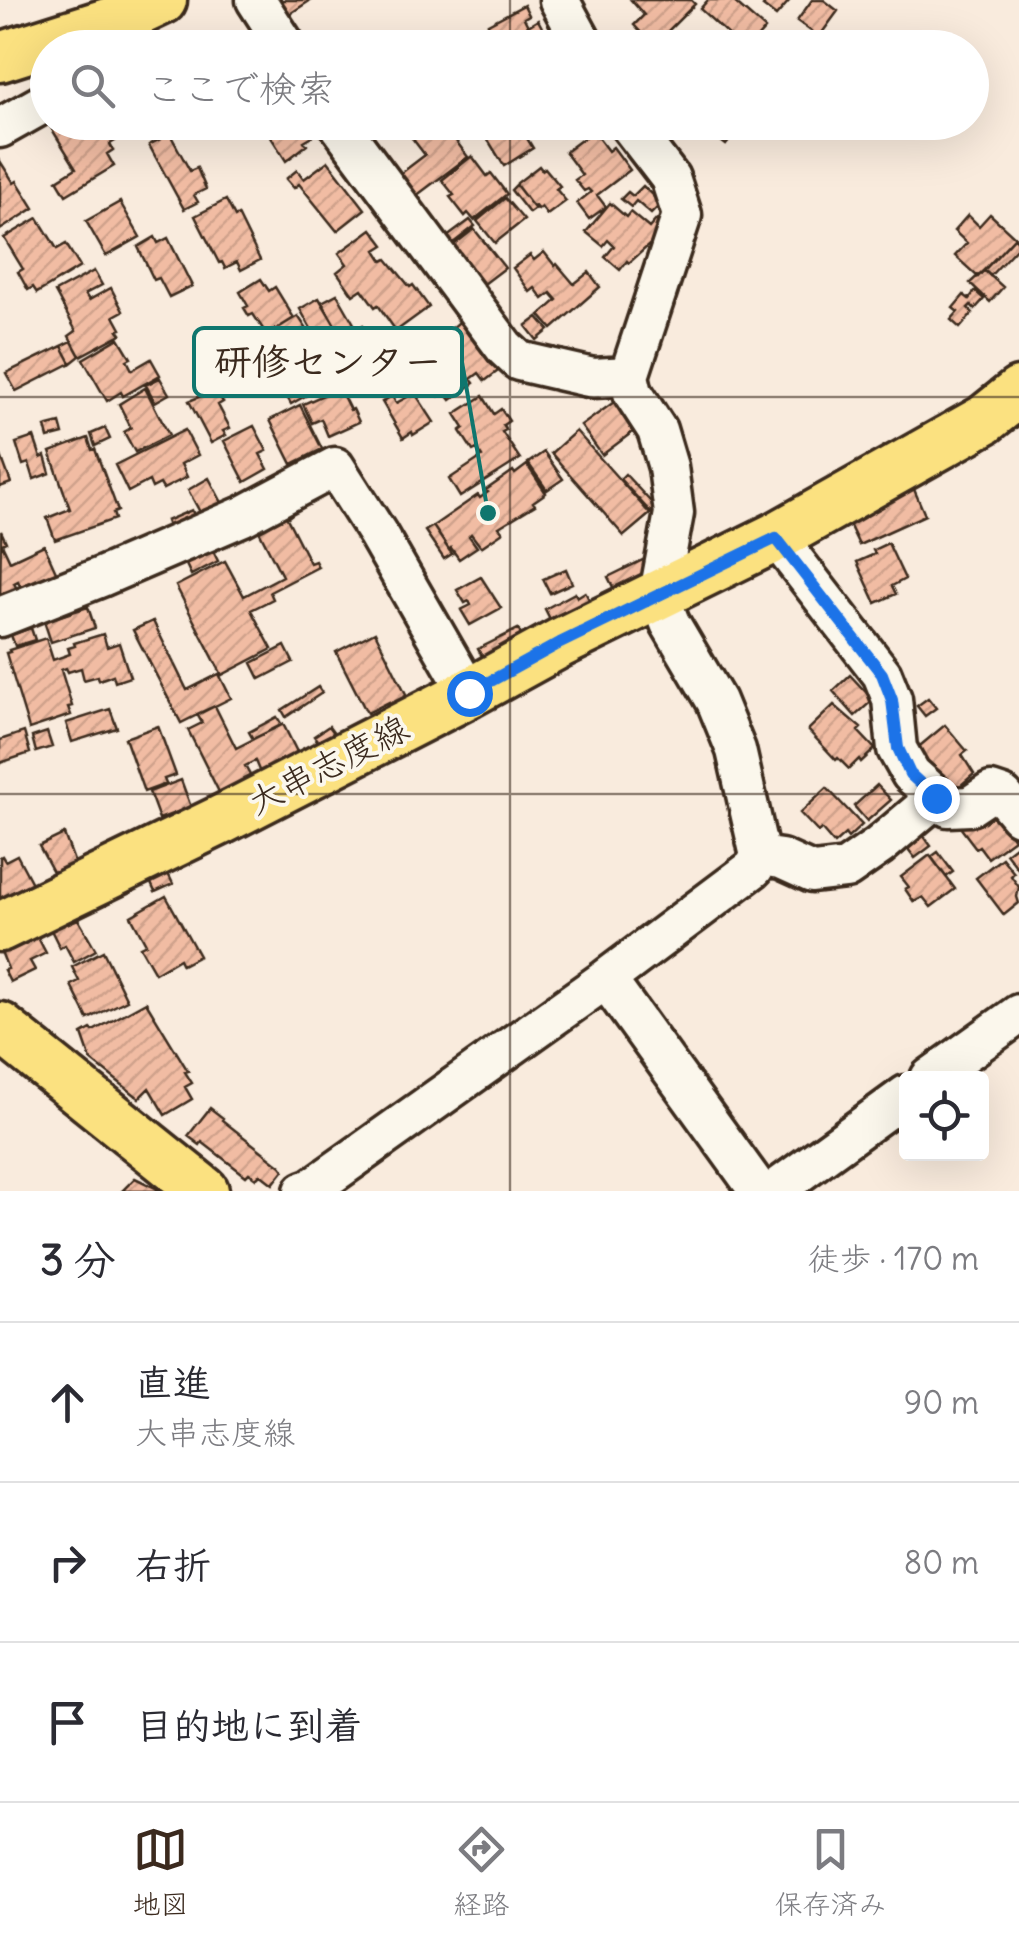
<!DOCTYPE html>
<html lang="ja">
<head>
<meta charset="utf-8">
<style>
  body { margin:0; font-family:Delius,"Klee One",sans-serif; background:#f2f2f3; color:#2b2b33 }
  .controls { position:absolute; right:30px; bottom:30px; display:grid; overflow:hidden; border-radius:10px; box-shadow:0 10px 40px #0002 }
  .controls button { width:90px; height:90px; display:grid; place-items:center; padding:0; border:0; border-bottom:2px solid #e1e1e2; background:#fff; color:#2b2b33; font:50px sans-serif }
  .stop { position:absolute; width:30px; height:30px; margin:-22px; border:8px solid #1a73e8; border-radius:50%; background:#fff }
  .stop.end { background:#1a73e8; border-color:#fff; box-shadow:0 2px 10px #0008 }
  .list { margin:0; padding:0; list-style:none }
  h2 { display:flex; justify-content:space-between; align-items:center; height:130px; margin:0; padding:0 40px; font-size:42px }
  h2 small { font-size:32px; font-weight:400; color:#7c7c81 }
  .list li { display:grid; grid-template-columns:65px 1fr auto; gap:30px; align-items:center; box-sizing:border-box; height:160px; padding:0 40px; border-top:2px solid #e1e1e2 }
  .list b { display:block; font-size:38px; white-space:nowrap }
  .list p { margin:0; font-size:32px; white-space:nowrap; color:#7c7c81 }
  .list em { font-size:32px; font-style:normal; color:#7c7c81 }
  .icon { flex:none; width:55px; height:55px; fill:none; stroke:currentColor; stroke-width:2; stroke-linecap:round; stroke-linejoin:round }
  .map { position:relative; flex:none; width:1019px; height:1191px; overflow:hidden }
  .search { position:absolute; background:#fff; box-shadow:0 10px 40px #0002; left:30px; right:30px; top:30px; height:110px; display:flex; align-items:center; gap:25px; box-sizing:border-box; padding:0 35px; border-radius:55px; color:#7c7c81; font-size:38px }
  .sheet { height:610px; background:#fff }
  nav { display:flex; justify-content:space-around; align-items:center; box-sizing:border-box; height:140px; border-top:2px solid #e1e1e2; background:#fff; font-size:28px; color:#7c7c81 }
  nav a { display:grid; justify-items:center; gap:5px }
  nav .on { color:#3b2a1e }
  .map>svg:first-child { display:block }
  .building { fill:url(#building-hatch); stroke:#3b2a1e; stroke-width:2.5 }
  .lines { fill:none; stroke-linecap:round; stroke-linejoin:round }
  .minor-casing { stroke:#3b2a1e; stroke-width:45 }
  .major-casing { stroke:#3b2a1e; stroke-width:55 }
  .minor { stroke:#fbf7ec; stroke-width:38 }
  .major { stroke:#fbe180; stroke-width:48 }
  .route { stroke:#1a73e8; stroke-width:12 }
  .grid { fill:none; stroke:#3b2a1e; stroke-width:2.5; stroke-opacity:0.55 }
  .labels { text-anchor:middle; stroke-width:8; stroke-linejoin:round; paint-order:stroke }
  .street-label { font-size:35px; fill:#3b2a1e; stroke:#fbf7ec }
  .leader { fill:none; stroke:#0f766e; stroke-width:4 }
  .callout-dot { fill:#0f766e; stroke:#fbf7ec; stroke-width:4 }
  .callout { fill:#fbf7ec; stroke:#0f766e; stroke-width:4 }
  .callout-label { font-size:38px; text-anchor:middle; font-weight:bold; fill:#3b2a1e }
</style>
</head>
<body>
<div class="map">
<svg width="1019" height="1191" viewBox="0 0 1019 1191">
  <defs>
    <pattern id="building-hatch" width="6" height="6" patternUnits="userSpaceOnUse" patternTransform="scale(2.5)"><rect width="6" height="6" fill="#f1bca3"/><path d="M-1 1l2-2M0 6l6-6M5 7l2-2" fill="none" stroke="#d0a28c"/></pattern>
  </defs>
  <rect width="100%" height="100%" fill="#f9ebdd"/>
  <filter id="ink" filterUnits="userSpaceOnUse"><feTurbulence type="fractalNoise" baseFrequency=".01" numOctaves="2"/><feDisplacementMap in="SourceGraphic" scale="20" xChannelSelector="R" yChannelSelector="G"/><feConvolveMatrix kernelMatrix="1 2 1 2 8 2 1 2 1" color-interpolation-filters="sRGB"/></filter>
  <g filter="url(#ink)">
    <path class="building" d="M265,0H311L288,15Z
      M631,0H691L695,4L662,37L647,39L634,25L644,15Z
      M708,0H732L765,29L748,48H743L700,9Z
      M768,0H790L776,16L763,6Z
      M812,0H824L838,11L819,37L797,21Z
      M524,5L529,15L524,18L528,26L538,20L553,48H497L488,29L490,28L488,24Z
      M55,122H104L115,141L110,144L113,150L107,154L114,166L66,195L57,180L76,168L50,126Z
      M270,122H322L326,128L304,141L307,145L286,161L264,126Z
      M416,122H459L463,129L453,137L468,157L412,199L396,177L425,155L412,138L422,131Z
      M477,122H517L533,148L504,166Z
      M713,122H744L726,145L712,134L718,127Z
      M593,131L608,151L613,147L630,170L597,195L606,207L589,219L577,203L591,192L588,189L584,191L575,180L582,175L565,152Z
      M170,134L190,171L197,168L206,189L194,195L198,202L184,209L149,145Z
      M472,156L487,176L491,173L507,194L474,220L468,213L465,216L450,197L454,195L442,180Z
      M0,161L14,183L17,181L34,208L0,230Z
      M328,161L365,209L337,231L299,184L294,188L286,179L297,170L304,179Z
      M539,166L542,170L545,168L560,186L556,189L566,201L547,215L541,207L538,210L535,206L533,207L517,186V183Z
      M516,185L533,207L536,208L529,213L511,190Z
      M643,186L661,204L651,214L636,201L631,207L621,199L628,192L633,196Z
      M505,198L524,220L495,243L477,221Z
      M226,200L235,217L238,215L260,260L241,270L237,262L225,268L222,262L219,263L195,216Z
      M120,202L140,237L106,256L86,221Z
      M610,203L626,217L630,212L649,228L656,220L662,226L658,237L629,263L627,261L620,270L605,257L614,246L608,240L603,246L586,232Z
      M990,214L1015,237L978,277L955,256L967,243L954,231L968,215L979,226Z
      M38,218L57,249L66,244L80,267L37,293L33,287L28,290L18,272L23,269L4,238Z
      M470,220L475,226L448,247L443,240Z
      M372,229L384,245L376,250L383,261L387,259L410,287L413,285L429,307L396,331L378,305L375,307L362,289L353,295L337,272L347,264L339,253Z
      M474,229L505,268L480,287L450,248Z
      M155,237L158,243L168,238L192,286L169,297L159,278L154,280L138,247Z
      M1015,237L1019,245L990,276L984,270Z
      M544,252L555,266L557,264L574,284L589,272L600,287L552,329L540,315L557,300L551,293L543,299L535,288L530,292L513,268L530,255L534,260Z
      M984,270L1003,287L990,302L970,283Z
      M94,271L102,285L85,294L89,300L111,288L123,311L114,316L121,329L118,330L121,334L80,356L69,336L76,331L55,292Z
      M261,279L269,291L275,287L294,318L267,335L253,314L249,316L244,308L248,306L240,292Z
      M975,291L984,299L975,309L971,305L968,308L973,313L960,328L951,320L958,312L953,308L964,295L969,299Z
      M337,294L357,329L342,337L322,302Z
      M319,298L342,337L322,348L300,309Z
      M298,316L308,331L258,352L253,343Z
      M538,317L549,330L537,340L526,326Z
      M459,322L470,337L480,330L506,365L485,381L479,373L471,379L474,383L451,400L445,392L439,396L420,371L422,369L416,360Z
      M363,325L398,375L372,393L351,362L343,369L330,349Z
      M119,338L131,358L127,360L132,370L151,359L160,375L123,396L121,392L107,401L83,359Z
      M72,341L80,356L71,363L62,346Z
      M62,346L71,363L16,391L6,373Z
      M312,347L325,369L319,372L326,384L291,404L277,379L279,378L271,362L297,348L300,354Z
      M160,378L169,394L155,402L146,385Z
      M145,388L169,435L135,452L124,432L131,428L119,404Z
      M339,388L350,410L353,409L359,422L328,436L321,419L312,423L303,404Z
      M216,390L223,402L218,405L230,428L223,431L226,435L211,443L189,401Z
      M415,393L434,422L413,435L412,432L403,438L382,402L392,396L396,403Z
      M483,396L494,414L501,409L509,421L503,425L506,430L502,432L520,459L460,497L449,479L482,457L477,449L473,451L460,431L464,428L455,414Z
      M621,397L642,425L602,455L581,426Z
      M300,405L322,449L292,464L270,420Z
      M60,423L63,434L48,438L45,427Z
      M254,426L267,451L260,454L268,469L245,482L224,441Z
      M105,428L110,439L95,446L91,434Z
      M185,430L198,455L181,464L187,477L163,489L160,484L152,488L149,481L128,492L115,465Z
      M576,431L650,514L624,536L551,453Z
      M34,437L41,458L45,456L50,473L34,479L29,463L23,465L16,443Z
      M88,438L92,450L95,449L118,511L113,513L115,519L55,540L47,518L70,509L50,452Z
      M544,452L563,479L547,490L528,463Z
      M0,453L11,483L0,487Z
      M527,465L546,493L533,502L535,505L499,527L503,532L481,547L471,534L469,536L477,547L459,559L451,548L449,550L433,526L478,495L480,498L488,492L486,490L513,471L515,474Z
      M625,474L661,513L656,518L620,479Z
      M209,478L228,514L207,525L188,490Z
      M913,487L925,515L859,545L846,518Z
      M286,505L291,515L287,518L310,563L315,561L318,567L270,592L273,599L251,610L272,649L222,675L176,586L225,561L244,596L282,576L254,521Z
      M192,510L199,529L173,540L166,521Z
      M433,526L452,554L444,559L425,531Z
      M1,531L6,542L2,544L10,561L44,545L58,576L25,597L18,581L14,583L19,593L0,601Z
      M209,543L218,561L191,575L182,556Z
      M888,543L905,579L892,586L896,594L876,603L857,562L875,554L873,550Z
      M647,558L657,579L616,593L608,577Z
      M566,569L572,583L550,593L543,579Z
      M481,577L501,608L470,625L461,610L471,605L469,601L465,603L457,590Z
      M585,592L596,612L553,625L545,609L575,593L577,597Z
      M88,607L95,628L51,642L44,621Z
      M153,621L187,690L219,674L231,698L181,723L133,630Z
      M31,628L35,640L15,646L11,635Z
      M518,629L528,649L486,664L478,649Z
      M375,632L410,702L392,711L389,702L367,713L336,652Z
      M103,634L107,647L119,643L130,677L115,682L113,675L99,680L98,676L84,680L81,668L68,672L66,668L61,670L72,706L68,707L71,715L29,729L6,653L10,652L9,650L46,638L53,660L70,654L68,648L75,646L74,643Z
      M285,646L293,662L260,679L252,663Z
      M850,675L873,700L855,716L833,691Z
      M318,687L322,693L286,717L282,710Z
      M928,698L936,708L925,716L917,706Z
      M834,705L861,728L858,731L875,749L861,762L859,759L849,769L838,758L836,760L808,730Z
      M215,706L236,748L283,724L299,756L261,775L255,761L245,766L251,777L219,792L188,730L202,723L197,714Z
      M110,709L117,728L72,742L66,723Z
      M277,717L282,725L253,739L249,732Z
      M945,725L967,751L962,755L974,774L954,791L933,766L931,768L915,750Z
      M158,726L176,775L164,779L166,784L144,792L125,738Z
      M329,726L340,741L325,751L314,736Z
      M24,732L30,753L0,763V740Z
      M47,732L52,747L36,752L32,737Z
      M181,780L191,807L159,819L149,792Z
      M877,785L891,800L867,821L854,806Z
      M827,788L862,825L848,838L845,834L834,844L821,829L818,832L800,813Z
      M990,805L1014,839L988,858L979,846L976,848L960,827Z
      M918,828L931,846L915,858L901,840Z
      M64,834L77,869L57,879L39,846Z
      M1019,843V870L1006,853Z
      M938,852L953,872L946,877L931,857Z
      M17,855L36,891L0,909V857L2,856L5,861Z
      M930,855L955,889L931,907L923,897L914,902L905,889L909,887L901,877Z
      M1002,858L1014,873L1011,876L1019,887L1017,897L1019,903L1004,915L976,878Z
      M163,863L173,884L155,892L145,870Z
      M166,896L199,956L182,965L179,959L155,973L140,947L146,944L131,916Z
      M78,919L96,950L74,962L65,945L60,948L51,930Z
      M33,928L46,953L30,961L35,970L10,982L4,970L8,969L0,949Z
      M103,951L127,1000L88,1019L71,985L79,981L72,967Z
      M146,1002L188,1071L185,1072L192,1083L185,1087L192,1099L165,1115L149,1088L139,1098L91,1060L82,1034L91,1029L93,1031Z
      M210,1108L223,1118L222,1120L281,1166L284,1170L273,1184L260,1174L256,1178L249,1173L246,1176L202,1142L200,1145L188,1136Z
      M135,1178L162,1191H122Z"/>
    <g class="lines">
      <defs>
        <path id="minor" d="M256,0L287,48
          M559,0L585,48
          M126,17L134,40L132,48
          M337,122L505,348L519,361L593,378L629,376
          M627,122L670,178L682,215L629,376L633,393L657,430L668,467L674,513L659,594L670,623L716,701L736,750L760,856L781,859L812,873L846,869L879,846L937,797
          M0,128L48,101
          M776,537L882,674L892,699L897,749L911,774L948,807L970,806L991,792L1003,796L1019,815
          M0,617L101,577L243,516L335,467L377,533L469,693
          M606,979L759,1191
          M930,1078L1019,1014
          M304,1191L312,1188L606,979L754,868L760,856
          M774,1191L906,1095"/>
        <path id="major" d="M0,57L126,17L162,0
          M0,927L221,820L469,693L560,643L776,537L984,420L1019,392
          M0,1027L204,1191"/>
      </defs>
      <use href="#minor" class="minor-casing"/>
      <use href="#major" class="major-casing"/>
      <use href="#minor" class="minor"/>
      <use href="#major" class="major"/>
    </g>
  </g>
  <g class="lines" filter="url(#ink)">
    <path class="route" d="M469,693L560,643L776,538L882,674L892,700L898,748L910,774L936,798"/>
  </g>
  <path class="grid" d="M510,0V48M510,122V1191M0,397H1019M0,794H1019"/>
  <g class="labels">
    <g class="street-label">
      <text transform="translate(328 765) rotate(-27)" y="12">大串志度線</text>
    </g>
  </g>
  <path class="leader" d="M488 513L462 362"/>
  <circle class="callout-dot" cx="488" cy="513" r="10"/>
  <rect class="callout" x="194" y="328" width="268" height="68" rx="10"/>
  <g class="callout-label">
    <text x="328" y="375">研修センター</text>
  </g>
</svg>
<div class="controls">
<button><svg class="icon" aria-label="locate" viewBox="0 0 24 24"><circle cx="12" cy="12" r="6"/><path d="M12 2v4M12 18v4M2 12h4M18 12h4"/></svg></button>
</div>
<div class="stop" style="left:469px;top:693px"></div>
<div class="stop end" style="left:936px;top:798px"></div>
<div class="search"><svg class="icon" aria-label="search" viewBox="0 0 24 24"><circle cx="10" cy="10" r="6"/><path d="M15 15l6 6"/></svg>ここで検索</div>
</div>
<section class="sheet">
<h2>3 分<small>徒歩 · 170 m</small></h2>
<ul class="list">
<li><svg class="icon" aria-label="ahead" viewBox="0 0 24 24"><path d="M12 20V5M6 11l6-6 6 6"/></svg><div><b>直進</b><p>大串志度線</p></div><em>90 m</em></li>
<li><svg class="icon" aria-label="right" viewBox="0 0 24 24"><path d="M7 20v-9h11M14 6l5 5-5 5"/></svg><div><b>右折</b></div><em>80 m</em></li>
<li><svg class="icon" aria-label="arrive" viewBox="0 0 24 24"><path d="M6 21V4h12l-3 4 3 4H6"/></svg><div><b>目的地に到着</b></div></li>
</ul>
</section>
<nav>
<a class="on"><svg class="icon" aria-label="map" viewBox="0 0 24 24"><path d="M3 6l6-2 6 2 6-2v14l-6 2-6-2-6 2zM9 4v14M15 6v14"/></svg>地図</a>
<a><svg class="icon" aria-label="directions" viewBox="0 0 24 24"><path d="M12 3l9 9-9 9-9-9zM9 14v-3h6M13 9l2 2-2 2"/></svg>経路</a>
<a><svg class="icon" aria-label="saved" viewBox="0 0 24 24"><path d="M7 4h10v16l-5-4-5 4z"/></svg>保存済み</a>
</nav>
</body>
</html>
